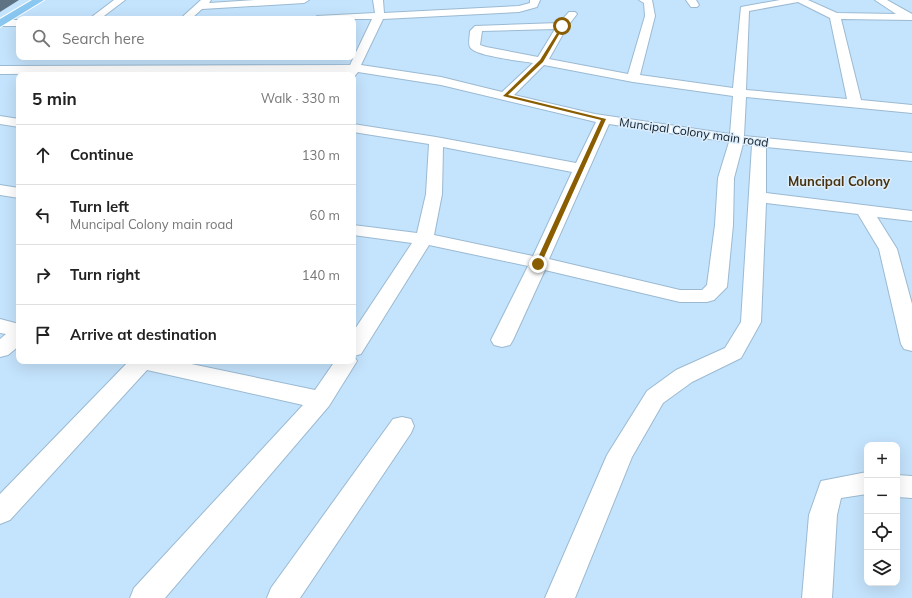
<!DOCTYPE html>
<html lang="en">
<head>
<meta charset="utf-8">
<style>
  body { margin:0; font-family:Mulish,sans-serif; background:#f2f2f2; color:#222 }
  .controls { position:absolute; right:12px; bottom:12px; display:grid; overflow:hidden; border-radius:8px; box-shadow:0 4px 16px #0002 }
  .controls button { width:36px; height:36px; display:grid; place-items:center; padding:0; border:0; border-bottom:1px solid #e0e0e0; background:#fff; color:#222; font:20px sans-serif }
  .stop { position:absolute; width:12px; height:12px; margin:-9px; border:3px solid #8a5e00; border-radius:50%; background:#fff }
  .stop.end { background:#8a5e00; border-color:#fff; box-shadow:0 1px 4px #0008 }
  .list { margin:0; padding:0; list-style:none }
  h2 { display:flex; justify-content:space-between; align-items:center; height:52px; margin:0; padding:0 16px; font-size:17px }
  h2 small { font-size:13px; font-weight:400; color:#767676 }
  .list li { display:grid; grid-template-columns:26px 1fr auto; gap:12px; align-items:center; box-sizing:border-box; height:60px; padding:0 16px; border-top:1px solid #e0e0e0 }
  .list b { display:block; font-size:15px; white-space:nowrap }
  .list p { margin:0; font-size:13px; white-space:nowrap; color:#767676 }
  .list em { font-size:13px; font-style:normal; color:#767676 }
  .icon { flex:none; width:22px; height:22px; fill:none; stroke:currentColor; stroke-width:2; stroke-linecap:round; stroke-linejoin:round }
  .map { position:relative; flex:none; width:912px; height:598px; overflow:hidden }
  .search { position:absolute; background:#fff; box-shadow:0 4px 16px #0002; left:16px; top:16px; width:340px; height:44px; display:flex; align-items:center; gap:10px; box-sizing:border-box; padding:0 14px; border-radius:8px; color:#767676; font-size:15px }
  .panel { position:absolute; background:#fff; box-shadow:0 4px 16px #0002; left:16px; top:72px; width:340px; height:292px; border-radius:8px }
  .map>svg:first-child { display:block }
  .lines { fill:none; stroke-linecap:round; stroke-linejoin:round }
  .street-casing { stroke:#9bbad2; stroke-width:2 }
  .primary-casing { stroke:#fff; stroke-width:2 }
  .street { fill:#fff; fill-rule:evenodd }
  .primary { fill:#8ac8f1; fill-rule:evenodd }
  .shaded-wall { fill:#5e7383 }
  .route { fill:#8a5e00 }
  .labels { text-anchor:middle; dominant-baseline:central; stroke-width:3; stroke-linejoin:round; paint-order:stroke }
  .far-street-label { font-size:12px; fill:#111d25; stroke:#dceefd }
  .far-neighbourhood-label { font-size:13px; font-weight:bold; fill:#49330e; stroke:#dceefd }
</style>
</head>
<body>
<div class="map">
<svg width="912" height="598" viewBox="0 0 912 598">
  <rect width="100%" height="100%" fill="#c4e3fc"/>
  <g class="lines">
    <g class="street-casing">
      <path id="street" d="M 114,0 L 125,0 L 100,19 L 89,19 Z
        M 201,0 L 211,0 L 209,3 L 255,0 L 309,0 L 304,3 L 202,9 L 191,19 L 180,19 Z
        M 373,0 L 383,0 L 384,13 L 519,6 L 530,3 L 530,0 L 540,0 L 537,7 L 519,12 L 383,19 L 361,65 L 441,77 L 502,92 L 533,63 C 522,61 474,56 470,47 C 468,43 470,35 470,31 L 475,26 L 559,23 L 569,12 L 575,12 L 577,14 L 567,27 L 549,59 L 628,74 L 645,16 L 644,3 L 639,0 L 652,0 L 655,16 L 640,75 L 733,88 L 741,7 L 780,0 L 808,0 L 837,13 L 896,14 L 875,0 L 887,0 L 912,14 L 912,20 L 841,19 L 861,100 L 912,105 L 912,113 L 746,97 L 744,136 L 912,153 L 912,161 L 766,147 L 766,193 L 912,211 L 912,221 L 877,217 L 897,249 L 912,304 L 912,351 L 904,349 L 901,344 L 879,249 L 858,214 L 766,203 L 761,322 L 741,358 L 692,382 L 663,403 L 632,457 L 575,598 L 545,598 L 607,455 L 647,391 L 676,370 L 725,348 L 741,322 L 752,145 L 743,144 L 734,178 L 733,225 L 727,287 L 714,300 L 707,302 L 680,302 L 545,270 L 513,340 L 510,345 L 502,347 L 494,345 L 491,340 L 528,266 L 429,245 L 361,354 L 354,356 L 357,361 L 329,406 L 165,598 L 130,598 L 134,588 L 303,405 L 147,370 L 10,520 L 0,524 L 0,494 L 129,361 L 177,361 L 315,390 L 335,361 L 353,361 L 353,332 L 412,243 L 353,235 L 353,225 L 417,233 L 426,194 L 429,144 L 353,132 L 353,124 L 436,137 L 576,163 L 596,122 L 441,85 L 358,72 L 353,78 L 353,75 L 345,75 L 347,72 L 0,74 L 0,66 L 350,65 L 372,19 L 312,19 L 317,16 L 375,13 ZM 798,2 L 830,18 L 847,99 L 746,90 L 749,11 ZM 555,29 L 538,57 L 486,47 L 480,45 L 482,31 ZM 544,65 L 633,82 L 733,96 L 730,134 L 595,114 L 514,95 ZM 609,124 L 729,142 L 718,178 L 715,225 L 707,285 L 702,290 L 680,290 L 549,259 ZM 443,147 L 572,172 L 533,256 L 434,235 L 442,194 Z
        M 686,0 L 696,0 L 699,5 L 697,7 L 691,7 Z
        M 0,20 L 19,20 L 19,26 L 0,26 Z
        M 0,116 L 19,119 L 19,127 L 0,124 Z
        M 0,185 L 19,188 L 19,198 L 0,195 Z
        M 0,319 L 19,324 L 19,346 L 8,355 L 0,357 L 0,339 L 6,334 L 0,333 Z
        M 402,417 L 411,419 L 414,426 L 411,433 L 300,598 L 267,598 L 271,588 L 393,419 Z
        M 867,472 L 867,494 L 841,498 L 837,515 L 832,598 L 802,598 L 809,515 L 821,481 Z
        M 897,475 L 912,476 L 912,498 L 897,497 Z"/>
    </g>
    <g class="primary-casing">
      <path id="primary" d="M 32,0 L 44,0 L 0,27 L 0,19 Z"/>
    </g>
    <use href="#street" class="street"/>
    <use href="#primary" class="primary"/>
  </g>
  <path class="shaded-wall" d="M 0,0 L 19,0 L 0,12 Z"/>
  <path class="route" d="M 562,25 L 564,26 L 543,62 L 508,95 L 606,119 L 541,264 L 538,266 L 535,264 L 601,120 L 503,96 L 540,60 Z"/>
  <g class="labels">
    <g class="far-street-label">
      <text transform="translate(694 132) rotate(8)">Muncipal Colony main road</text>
    </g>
    <g class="far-neighbourhood-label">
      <text x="839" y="181">Muncipal Colony</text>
    </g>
  </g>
</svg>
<div class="controls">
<button>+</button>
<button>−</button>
<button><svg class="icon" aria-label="locate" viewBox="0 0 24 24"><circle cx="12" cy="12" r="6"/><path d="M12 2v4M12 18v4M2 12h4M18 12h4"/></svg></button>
<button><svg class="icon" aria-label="layers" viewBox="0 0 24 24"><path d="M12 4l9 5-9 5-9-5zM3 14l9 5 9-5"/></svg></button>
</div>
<div class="stop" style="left:562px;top:26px"></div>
<div class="stop end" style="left:538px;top:264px"></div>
<div class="search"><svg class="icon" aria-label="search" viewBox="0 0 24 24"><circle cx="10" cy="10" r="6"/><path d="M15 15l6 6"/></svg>Search here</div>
<section class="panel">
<h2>5 min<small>Walk · 330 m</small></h2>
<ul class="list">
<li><svg class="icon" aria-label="ahead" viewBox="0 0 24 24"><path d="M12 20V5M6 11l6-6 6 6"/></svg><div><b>Continue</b></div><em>130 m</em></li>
<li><svg class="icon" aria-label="left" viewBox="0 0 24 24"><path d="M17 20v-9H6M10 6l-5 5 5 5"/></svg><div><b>Turn left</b><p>Muncipal Colony main road</p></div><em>60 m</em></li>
<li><svg class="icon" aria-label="right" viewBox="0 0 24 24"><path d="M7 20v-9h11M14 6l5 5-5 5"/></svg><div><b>Turn right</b></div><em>140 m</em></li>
<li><svg class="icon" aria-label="arrive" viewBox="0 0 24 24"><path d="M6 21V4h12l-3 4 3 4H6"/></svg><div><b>Arrive at destination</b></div></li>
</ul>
</section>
</div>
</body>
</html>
